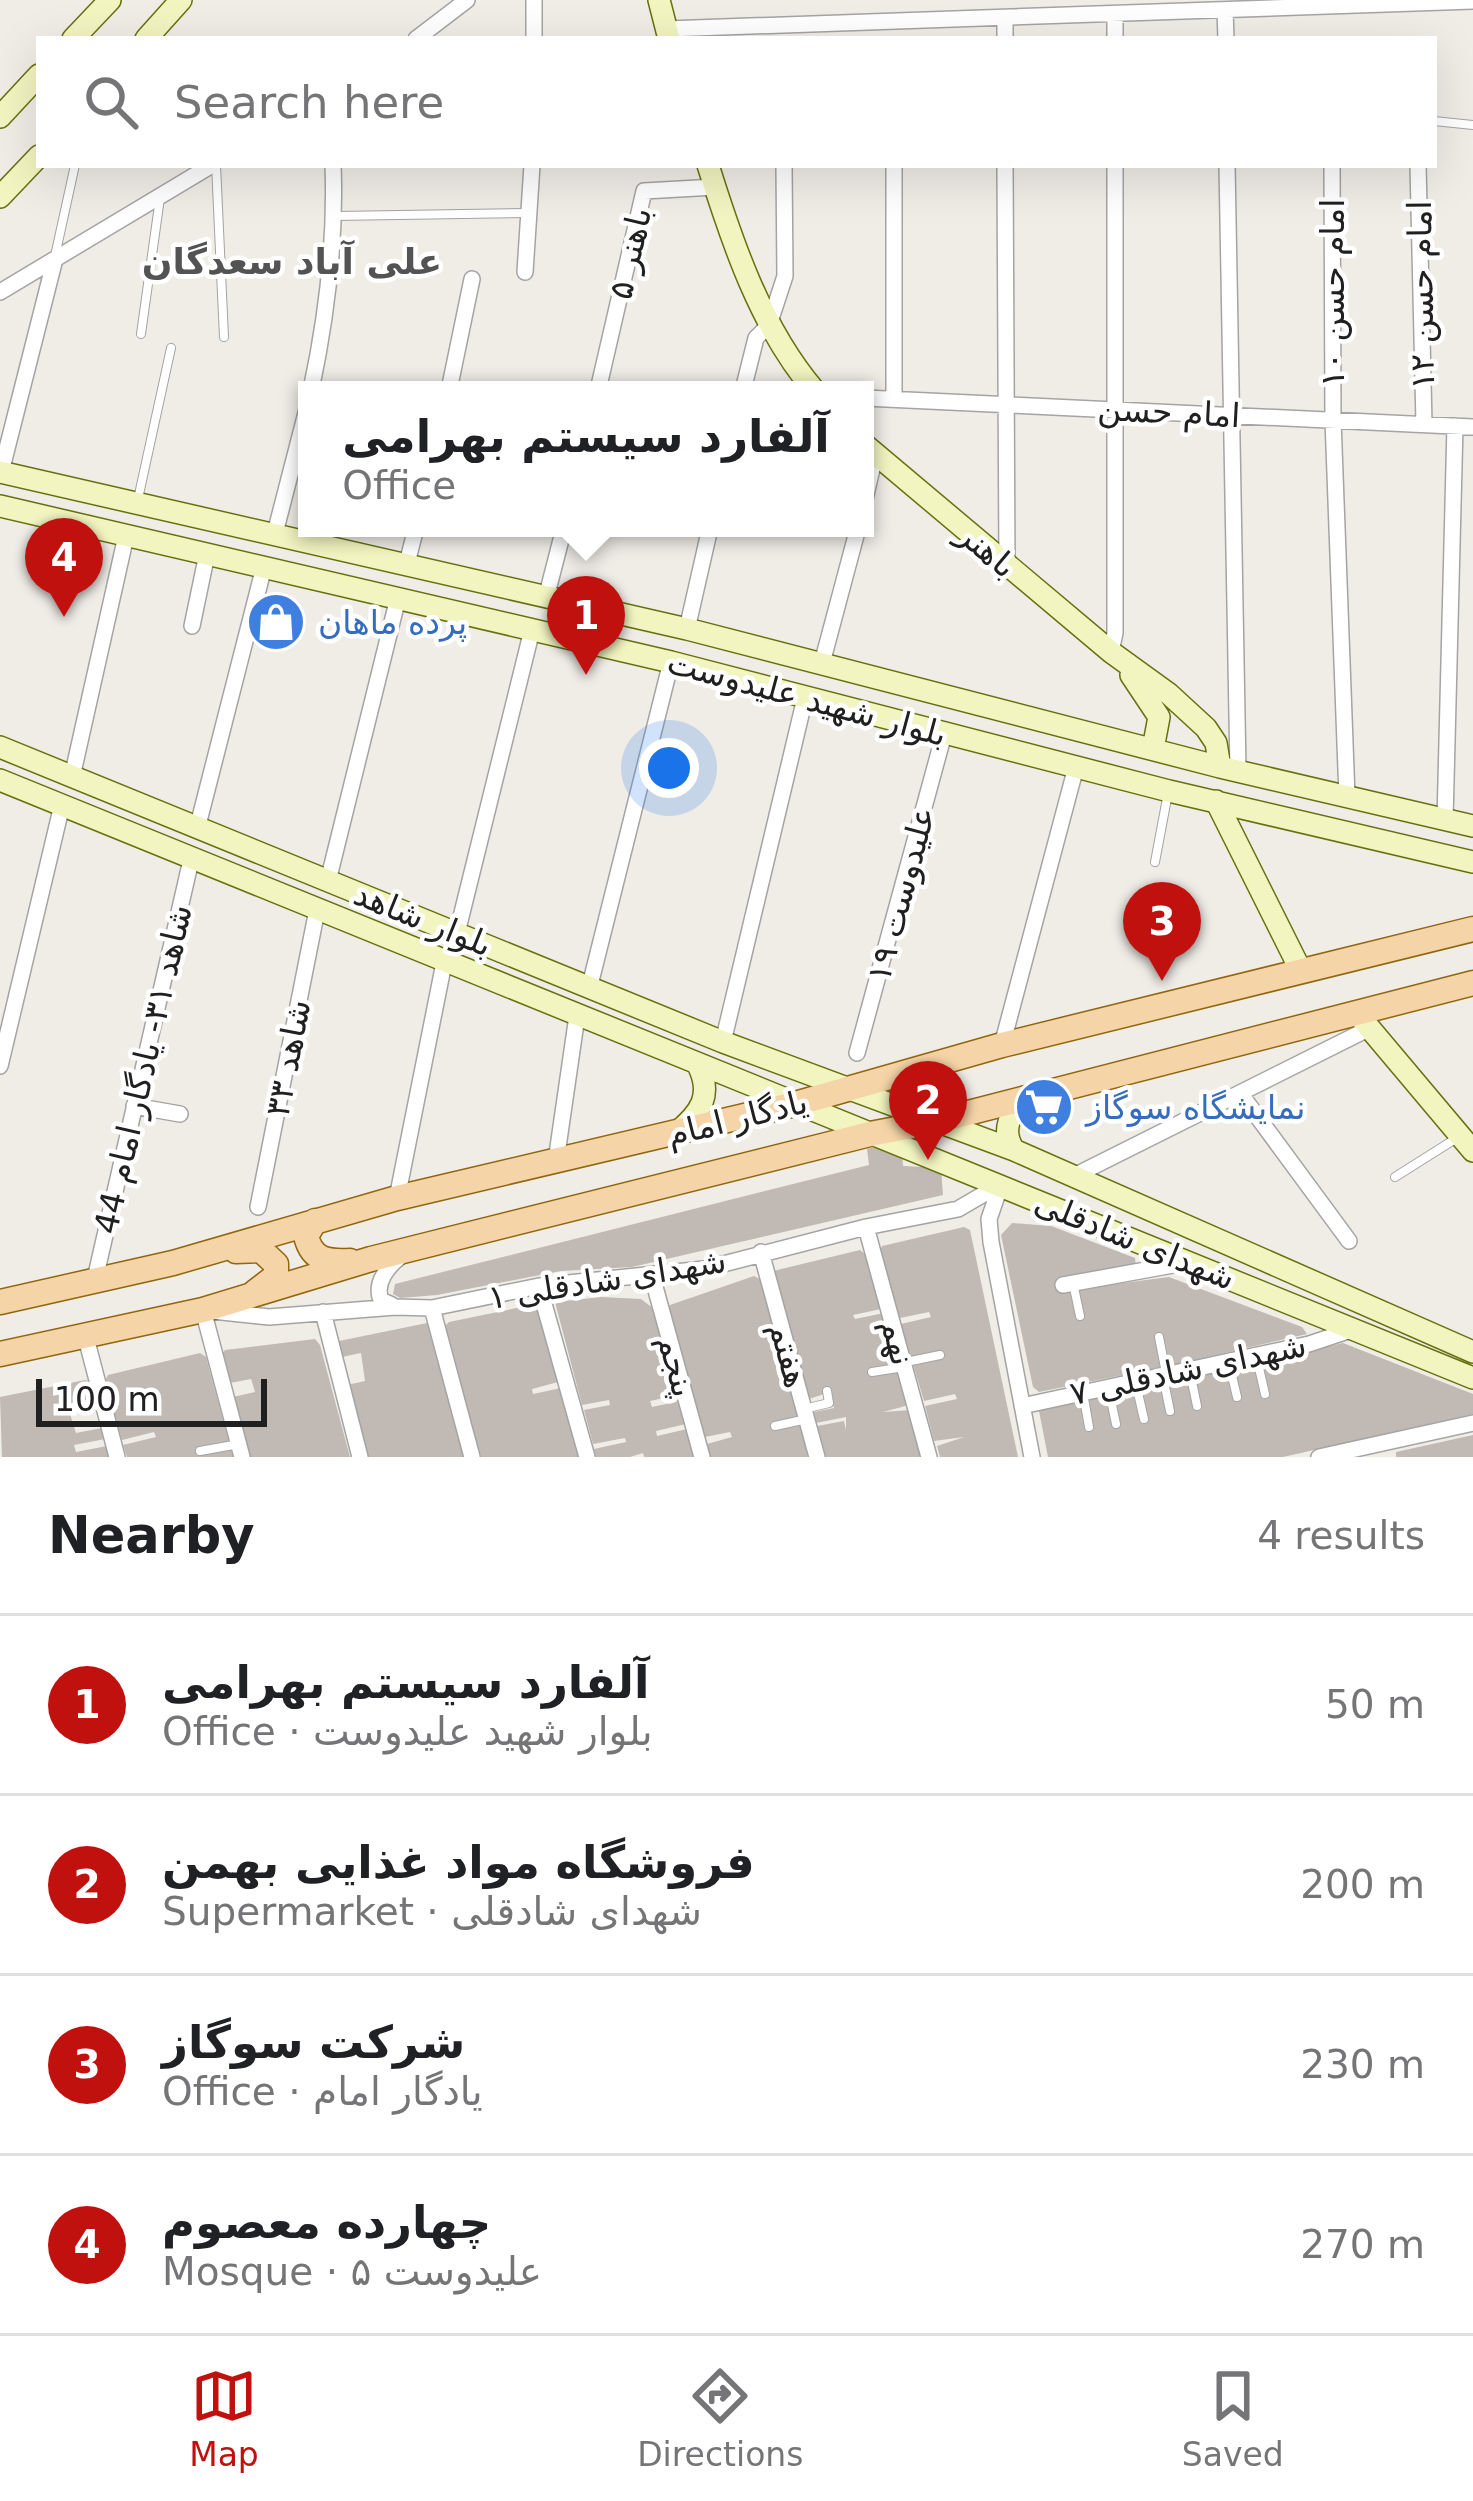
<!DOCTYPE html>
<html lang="en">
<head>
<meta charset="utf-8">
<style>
  body { margin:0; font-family:"DejaVu Sans",Vazirmatn,sans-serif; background:#f2f2f2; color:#202124 }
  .scale { position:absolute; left:36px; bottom:30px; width:231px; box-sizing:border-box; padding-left:12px; border:6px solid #202020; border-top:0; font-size:33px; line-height:42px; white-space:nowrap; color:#202020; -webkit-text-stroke:9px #fff; paint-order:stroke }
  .you { position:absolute; left:669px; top:768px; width:42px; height:42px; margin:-30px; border:9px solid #fff; border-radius:50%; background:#1a73e8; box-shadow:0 0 0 18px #1a73e833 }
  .badge { display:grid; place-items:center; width:78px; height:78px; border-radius:50%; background:#c1110f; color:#fff; font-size:39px; font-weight:700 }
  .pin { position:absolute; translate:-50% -99px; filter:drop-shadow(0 3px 6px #0008) }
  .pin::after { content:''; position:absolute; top:63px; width:42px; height:36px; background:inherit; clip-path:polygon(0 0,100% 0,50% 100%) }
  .popup { position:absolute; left:298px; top:381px; width:576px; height:156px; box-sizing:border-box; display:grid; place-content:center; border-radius:0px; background:#fff; filter:drop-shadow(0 3px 9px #0005); font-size:39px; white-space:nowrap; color:#757577 }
  .popup b { font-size:45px; color:#202124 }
  .popup::after { content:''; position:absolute; left:50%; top:100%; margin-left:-24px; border:24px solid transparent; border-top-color:#fff }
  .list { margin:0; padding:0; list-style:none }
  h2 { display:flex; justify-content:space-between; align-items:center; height:156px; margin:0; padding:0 48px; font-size:51px }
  h2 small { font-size:39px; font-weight:400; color:#757577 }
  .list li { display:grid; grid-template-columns:78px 1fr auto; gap:36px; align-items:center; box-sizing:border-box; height:180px; padding:0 48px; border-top:3px solid #e0e0e0 }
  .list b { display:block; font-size:45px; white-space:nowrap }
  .list p { margin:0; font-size:39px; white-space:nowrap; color:#757577 }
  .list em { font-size:39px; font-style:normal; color:#757577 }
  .icon { flex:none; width:66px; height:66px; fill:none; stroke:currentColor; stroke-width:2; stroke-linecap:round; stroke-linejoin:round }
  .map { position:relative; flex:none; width:1473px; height:1457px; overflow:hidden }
  .search { position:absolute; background:#fff; box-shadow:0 12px 48px #0002; left:36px; right:36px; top:36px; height:132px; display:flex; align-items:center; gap:30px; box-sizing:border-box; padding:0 42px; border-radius:0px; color:#757577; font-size:45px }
  .sheet { height:876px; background:#fff }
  nav { display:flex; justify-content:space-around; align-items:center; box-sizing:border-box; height:168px; border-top:3px solid #e0e0e0; background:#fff; font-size:33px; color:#757577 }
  nav a { display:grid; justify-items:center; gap:6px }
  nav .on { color:#c1110f }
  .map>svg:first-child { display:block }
  .building { fill:#c0b9b4 }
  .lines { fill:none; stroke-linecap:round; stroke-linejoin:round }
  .lane-casing { stroke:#a4a4a4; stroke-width:10 }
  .street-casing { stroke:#a4a4a4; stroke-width:18 }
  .secondary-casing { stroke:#65710e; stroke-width:24 }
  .primary-casing { stroke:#91660c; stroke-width:27 }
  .lane { stroke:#fff; stroke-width:8 }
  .street { stroke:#fff; stroke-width:15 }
  .secondary { stroke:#f2f5c0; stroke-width:21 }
  .primary { stroke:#f5d4a7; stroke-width:24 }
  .labels { text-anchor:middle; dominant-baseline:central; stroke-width:9; stroke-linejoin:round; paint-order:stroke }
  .street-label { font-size:33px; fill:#202020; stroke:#fff }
  .shop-label { font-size:33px; fill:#366cbe; stroke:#fff; text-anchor:start }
  .neighbourhood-label { font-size:36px; font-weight:bold; fill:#535353; stroke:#fff }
</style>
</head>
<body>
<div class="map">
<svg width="1473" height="1457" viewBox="0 0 1473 1457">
  <rect width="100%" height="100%" fill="#f0ede7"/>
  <path class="building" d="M 266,597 L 296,604 L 287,646 L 257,639 Z
    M 880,1146 L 902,1151 L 903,1166 L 941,1168 L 943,1195 L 632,1267 L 561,1271 L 437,1295 L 400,1298 L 393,1294 L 395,1284 L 869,1165 L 867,1149 Z
    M 1012,1223 L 1051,1226 L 1135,1258 L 1136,1268 L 1057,1278 L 1061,1292 L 1070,1291 L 1076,1318 L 1083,1316 L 1077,1289 L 1169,1277 L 1302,1327 L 1307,1334 L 1169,1366 L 1161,1334 L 1155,1336 L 1162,1367 L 1039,1392 L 1033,1387 L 1001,1235 Z
    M 964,1227 L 970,1230 L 1018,1457 L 940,1457 L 937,1446 L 964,1437 L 934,1441 L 925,1406 L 957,1399 L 955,1394 L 924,1401 L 901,1324 L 931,1317 L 929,1312 L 900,1318 L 880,1251 L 882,1246 Z
    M 860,1250 L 866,1255 L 881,1309 L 853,1315 L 855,1319 L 884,1313 L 909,1405 L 883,1412 L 910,1410 L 922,1457 L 825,1457 L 817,1426 L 844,1421 L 846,1430 L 846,1417 L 816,1423 L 814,1412 L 834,1408 L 830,1392 L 809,1399 L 773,1271 Z
    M 754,1276 L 760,1279 L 798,1417 L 773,1423 L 774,1429 L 800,1423 L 808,1457 L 710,1457 L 707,1444 L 732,1437 L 730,1432 L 705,1437 L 667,1310 L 670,1305 Z
    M 601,1297 L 641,1299 L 654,1309 L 678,1395 L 650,1401 L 652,1407 L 680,1401 L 686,1424 L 656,1431 L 657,1436 L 687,1429 L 695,1457 L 644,1457 L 643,1453 L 630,1457 L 596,1457 L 594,1449 L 626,1442 L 625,1438 L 593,1444 L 584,1410 L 610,1405 L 609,1400 L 582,1405 L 555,1302 Z
    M 536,1304 L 558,1382 L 532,1389 L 533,1394 L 561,1388 L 579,1457 L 481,1457 L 444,1327 L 449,1322 Z
    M 427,1323 L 464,1457 L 367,1457 L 347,1385 L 365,1381 L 361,1353 L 342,1357 L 339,1341 Z
    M 315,1339 L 320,1345 L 350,1457 L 250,1457 L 233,1397 L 255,1392 L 251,1379 L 230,1383 L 222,1354 L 225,1350 Z
    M 1343,1343 L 1473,1394 L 1473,1414 L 1283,1457 L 1048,1457 L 1039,1411 L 1042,1407 L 1081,1400 L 1088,1430 L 1092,1430 L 1086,1400 L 1162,1384 L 1170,1414 L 1167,1383 Z
    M 200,1353 L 206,1357 L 233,1457 L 127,1457 L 123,1445 L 156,1437 L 154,1432 L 122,1440 L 105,1381 L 108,1375 Z
    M 85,1380 L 89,1381 L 94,1398 L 67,1404 L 76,1433 L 102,1428 L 105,1439 L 74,1445 L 76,1452 L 107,1446 L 110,1457 L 2,1457 L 0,1397 Z
    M 1473,1435 L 1473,1457 L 1396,1457 L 1396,1452 Z"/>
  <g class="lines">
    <g class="lane-casing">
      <path id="lane" d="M 1434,121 L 1473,125
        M 216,165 L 224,337
        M 335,216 L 529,213
        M 55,256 L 75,165
        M 141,334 L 160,198
        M 138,499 L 171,348
        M 1155,862 L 1168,793
        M 1395,1177 L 1460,1136
        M 1073,1283 L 1080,1316
        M 1159,1337 L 1166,1373
        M 1256,1355 L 1265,1394
        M 906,1362 L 940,1355
        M 1229,1363 L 1237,1397
        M 872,1372 L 904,1367
        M 1190,1372 L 1197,1406
        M 1163,1377 L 1170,1411
        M 1135,1380 L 1144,1419
        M 1108,1386 L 1116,1424
        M 1083,1393 L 1089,1427
        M 804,1409 L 829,1403 L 827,1391
        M 775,1426 L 807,1419
        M 200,1451 L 239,1444"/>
    </g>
    <g class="street-casing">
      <path id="street" d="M 1225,10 L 1226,39
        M 1005,18 L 1005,39
        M 666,29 L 1473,1
        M 416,39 L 467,0
        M 534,39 L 534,0
        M 1115,39 L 1115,14
        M 1005,165 L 1007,567
        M 1227,165 L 1238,771
        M 1332,165 L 1333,420 L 1347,797
        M 1418,165 L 1424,424
        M 525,272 L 532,165
        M 0,292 L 212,165
        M 311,390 C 327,315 336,242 333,165
        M 449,390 L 472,279
        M 598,390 L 644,191 L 715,187
        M 743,390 L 756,338 L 769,325 L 785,276 L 784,165
        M 865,398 L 1473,427
        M 894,399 L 894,165
        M 1,472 L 54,263
        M 865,499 L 875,456
        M 274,537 L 307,409
        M 406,567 L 416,528
        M 546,598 L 564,528
        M 192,626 L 207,554
        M 687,629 L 710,528
        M 1111,652 L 1115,633 L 1115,165
        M 822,663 L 858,528
        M 72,777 L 126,536
        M 1445,820 L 1455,426
        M 197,829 L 264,567
        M 328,881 L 398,598
        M 457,933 L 532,630
        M 590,985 L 671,662
        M 723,1042 L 805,698
        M 1002,1045 L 1076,767
        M 857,1053 L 944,734
        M 0,1066 L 62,805
        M 1240,1093 L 1349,1241
        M 134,1106 L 180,1114
        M 556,1161 L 577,1016
        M 1076,1175 L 1370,1028
        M 1001,1184 L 989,1219 L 991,1242 L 1032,1457
        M 397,1198 L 444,963
        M 258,1207 L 317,910
        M 866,1227 L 929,1457
        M 761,1252 L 817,1457
        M 652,1276 L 702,1457
        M 95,1279 L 191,860
        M 1063,1285 L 1184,1263
        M 539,1286 L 587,1457
        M 392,1305 L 381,1300 C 374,1283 388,1266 401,1256
        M 432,1308 L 472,1457
        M 323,1312 L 360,1457
        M 85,1334 L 117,1457
        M 1022,1406 L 1309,1344 L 1354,1329
        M 242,1457 L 203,1310 L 269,1317 L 395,1307 L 432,1308 L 539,1286 L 704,1269 L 866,1227 L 958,1209 L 1001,1184
        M 1319,1457 L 1473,1423"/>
    </g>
    <g class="secondary-casing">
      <path id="secondary" d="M 659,0 L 669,39
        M 73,39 L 110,0
        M 146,39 L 181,0
        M 0,117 L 39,75
        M 708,165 C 732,242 761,328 814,390
        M 0,197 L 39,156
        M 865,445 L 1111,652 L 1169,694 L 1206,728 L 1216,743 L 1220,767
        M 0,472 L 687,629 L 1220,767 L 1473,826
        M 0,506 L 671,662 L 1169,791 L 1473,862
        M 1131,675 L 1159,717 L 1153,749
        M 0,747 L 723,1042 L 1014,1150 L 1473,1352
        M 0,780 L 1473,1378
        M 1216,801 L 1301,971
        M 1356,1012 L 1473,1151
        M 676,1133 C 701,1113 713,1095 698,1065
        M 1014,1150 C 1000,1130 1011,1113 1025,1097"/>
    </g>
    <g class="primary-casing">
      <path id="primary" d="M 933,1065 L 916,1084 C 912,1108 931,1111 951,1116
        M 315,1221 L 306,1236 C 312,1261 328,1262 350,1261
        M 236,1251 L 261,1250 L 276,1264 L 276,1276 L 255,1292
        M 0,1302 L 173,1263 L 397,1198 L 795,1104 L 1002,1045 L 1473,929
        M 0,1354 L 203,1310 L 371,1259 L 870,1134 L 933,1122 L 1473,983"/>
    </g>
    <use href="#lane" class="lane"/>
    <use href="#street" class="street"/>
    <use href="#secondary" class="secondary"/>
    <use href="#primary" class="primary"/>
  </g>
  <defs>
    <g id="shop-disc" transform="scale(3)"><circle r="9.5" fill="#3f7fe0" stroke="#fff"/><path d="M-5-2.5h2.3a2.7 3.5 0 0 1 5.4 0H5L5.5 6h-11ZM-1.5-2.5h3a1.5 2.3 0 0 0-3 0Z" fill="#fff"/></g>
    <g id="supermarket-disc" transform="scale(3)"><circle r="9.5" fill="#3f7fe0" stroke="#fff"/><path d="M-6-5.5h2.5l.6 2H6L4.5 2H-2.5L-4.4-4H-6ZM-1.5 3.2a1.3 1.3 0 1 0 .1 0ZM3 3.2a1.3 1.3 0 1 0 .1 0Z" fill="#fff"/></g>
  </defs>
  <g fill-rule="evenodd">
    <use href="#shop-disc" x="276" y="622"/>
    <use href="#supermarket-disc" x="1044" y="1107"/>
  </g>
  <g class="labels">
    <g class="street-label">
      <text transform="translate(630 253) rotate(-77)">باهنر ۵</text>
      <text transform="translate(1332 293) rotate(-90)">امام حسن ۱۰</text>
      <text transform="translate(1421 295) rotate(-91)">امام حسن ۱۲</text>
      <text transform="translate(1169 412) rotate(3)">امام حسن</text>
      <text transform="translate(987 550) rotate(40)">باهنر</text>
      <text transform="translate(807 698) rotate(15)">بلوار شهید علیدوست</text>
      <text transform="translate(901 894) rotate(-75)">علیدوست ۱۹</text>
      <text transform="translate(423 919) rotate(22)">بلوار شاهد</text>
      <text transform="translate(288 1058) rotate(-79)">شاهد ۳۳</text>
      <text transform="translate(143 1069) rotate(-77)">شاهد ۳۱- یادگار امام 44</text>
      <text transform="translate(737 1118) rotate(-14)">یادگار امام</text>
      <text transform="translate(1135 1240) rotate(22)">شهدای شادقلی</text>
      <text transform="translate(607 1279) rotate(-9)">شهدای شادقلی ۱</text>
      <text transform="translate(898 1342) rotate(75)">نهم</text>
      <text transform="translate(789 1355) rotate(75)">هفتم</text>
      <text transform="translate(677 1366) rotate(75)">پنجم</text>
      <text transform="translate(1188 1369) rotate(-12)">شهدای شادقلی ۷</text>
    </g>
    <g class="shop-label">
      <text x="318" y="622">پرده ماهان</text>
      <text x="1086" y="1107">نمایشگاه سوگاز</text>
    </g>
    <g class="neighbourhood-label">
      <text x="292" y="261">علی آباد سعدگان</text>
    </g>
  </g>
</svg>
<div class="scale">100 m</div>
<div class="you"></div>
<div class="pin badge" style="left:586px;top:675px">1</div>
<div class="popup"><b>آلفارد سیستم بهرامی</b>Office</div>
<div class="pin badge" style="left:928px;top:1160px">2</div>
<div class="pin badge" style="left:1162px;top:981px">3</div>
<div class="pin badge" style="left:64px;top:617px">4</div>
<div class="search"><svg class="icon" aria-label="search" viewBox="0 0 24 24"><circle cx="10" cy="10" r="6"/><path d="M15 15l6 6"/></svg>Search here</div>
</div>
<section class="sheet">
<h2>Nearby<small>4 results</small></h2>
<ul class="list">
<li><span class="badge">1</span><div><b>آلفارد سیستم بهرامی</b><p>Office · بلوار شهید علیدوست</p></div><em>50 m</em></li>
<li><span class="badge">2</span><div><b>فروشگاه مواد غذایی بهمن</b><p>Supermarket · شهدای شادقلی</p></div><em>200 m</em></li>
<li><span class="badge">3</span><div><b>شرکت سوگاز</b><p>Office · یادگار امام</p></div><em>230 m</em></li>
<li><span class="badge">4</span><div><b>چهارده معصوم</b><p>Mosque · علیدوست ۵</p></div><em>270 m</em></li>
</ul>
</section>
<nav>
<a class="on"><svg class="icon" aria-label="map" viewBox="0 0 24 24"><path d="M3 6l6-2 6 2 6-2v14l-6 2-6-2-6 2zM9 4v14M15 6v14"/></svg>Map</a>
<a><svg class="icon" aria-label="directions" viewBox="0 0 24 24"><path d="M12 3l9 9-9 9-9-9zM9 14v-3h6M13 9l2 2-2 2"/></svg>Directions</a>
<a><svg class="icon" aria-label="saved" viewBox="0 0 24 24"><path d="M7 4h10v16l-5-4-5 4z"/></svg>Saved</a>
</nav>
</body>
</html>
